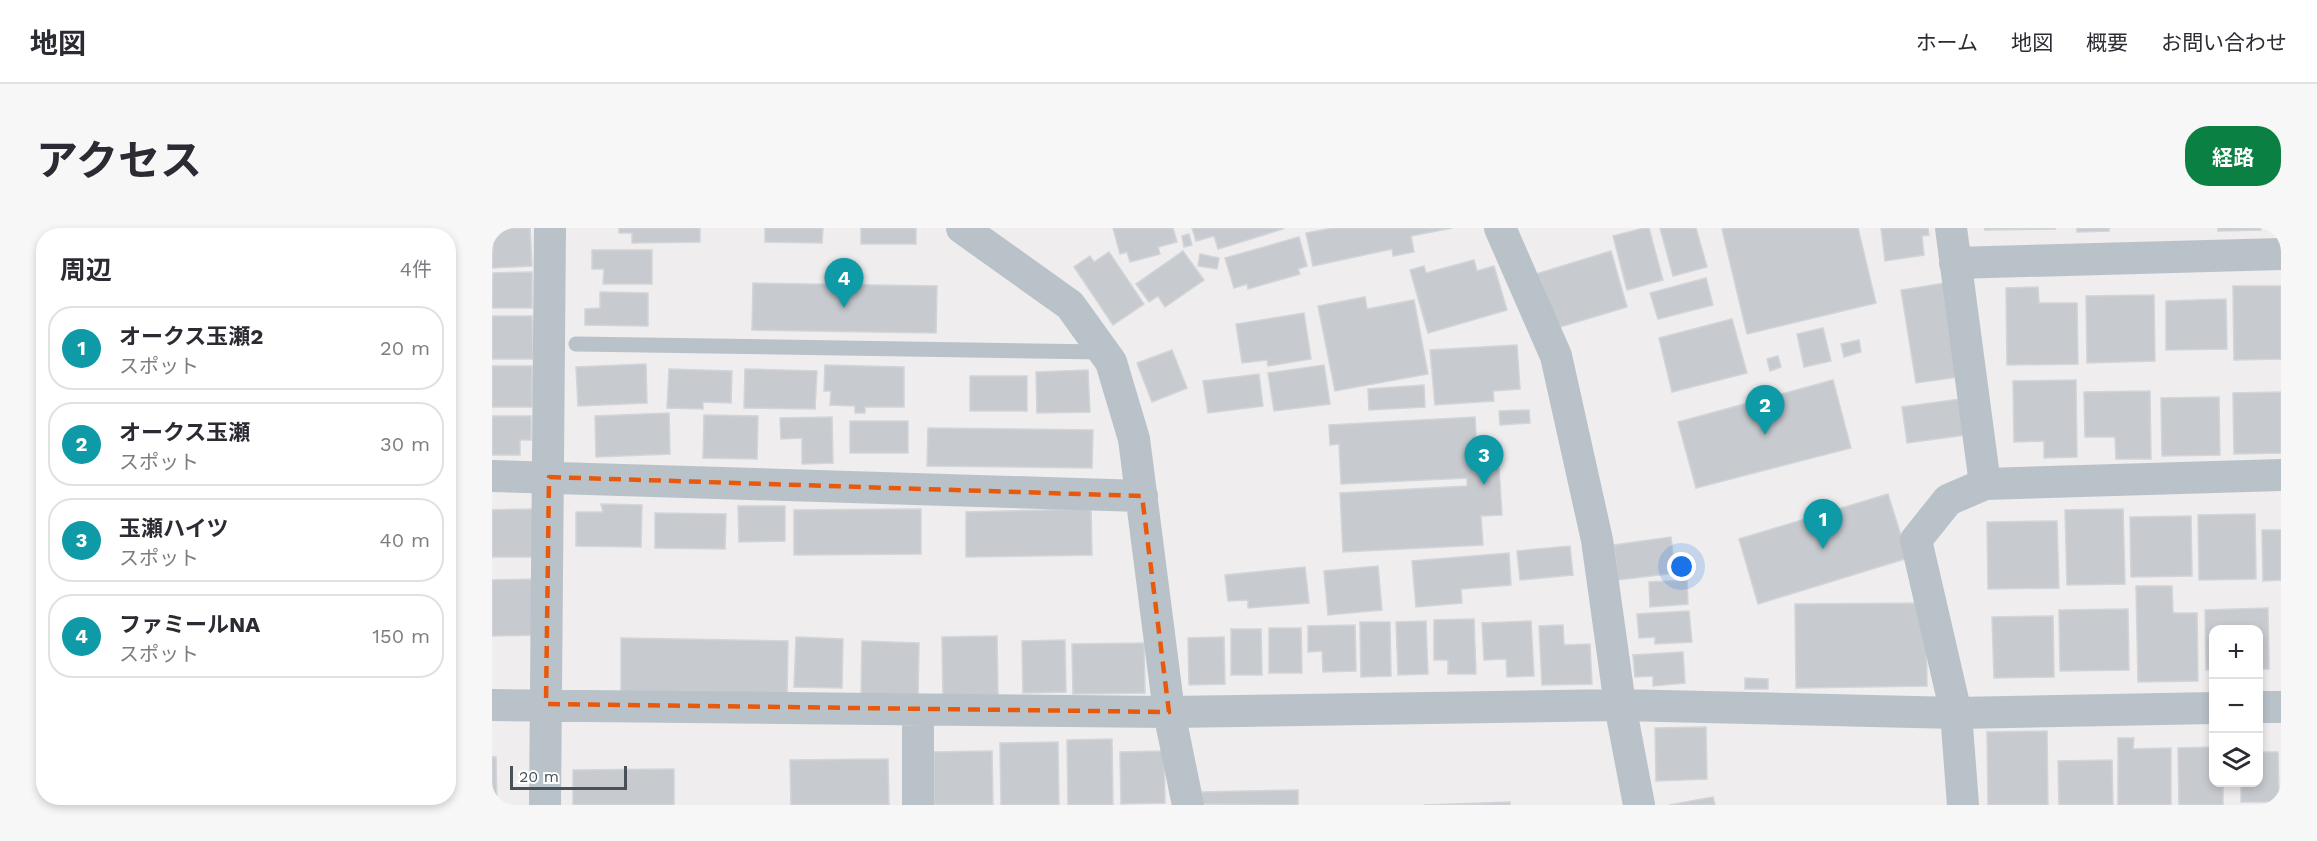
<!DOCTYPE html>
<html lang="ja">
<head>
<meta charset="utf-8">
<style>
  body { margin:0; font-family:"Work Sans","Noto Sans JP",sans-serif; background:#f7f7f7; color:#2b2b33 }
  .controls { position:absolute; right:18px; bottom:18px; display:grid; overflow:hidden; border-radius:12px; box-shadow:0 3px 9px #0003 }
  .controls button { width:54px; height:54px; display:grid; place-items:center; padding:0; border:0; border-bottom:2px solid #e1e1e2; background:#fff; color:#2b2b33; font:30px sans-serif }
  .scale { position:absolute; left:18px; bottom:15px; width:117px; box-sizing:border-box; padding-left:6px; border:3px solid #475159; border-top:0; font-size:16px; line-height:21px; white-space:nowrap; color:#475159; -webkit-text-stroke:4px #fff; paint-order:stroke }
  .you { position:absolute; left:1190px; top:339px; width:21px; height:21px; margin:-15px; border:4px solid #fff; border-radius:50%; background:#1a73e8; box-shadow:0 0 0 9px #1a73e833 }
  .badge { display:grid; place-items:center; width:39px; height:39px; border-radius:50%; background:#0b8043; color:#fff; font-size:20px; font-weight:700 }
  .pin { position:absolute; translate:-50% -50px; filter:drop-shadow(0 2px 3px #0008) }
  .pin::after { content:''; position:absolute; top:32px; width:21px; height:18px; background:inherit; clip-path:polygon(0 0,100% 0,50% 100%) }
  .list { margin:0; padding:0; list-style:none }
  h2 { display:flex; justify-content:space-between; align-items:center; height:78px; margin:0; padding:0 24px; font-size:26px }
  h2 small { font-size:20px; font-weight:400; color:#7c7c81 }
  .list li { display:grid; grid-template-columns:39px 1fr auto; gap:18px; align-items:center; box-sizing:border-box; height:84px; margin:0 12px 12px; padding:0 12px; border:2px solid #e1e1e2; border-radius:24px }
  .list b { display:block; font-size:22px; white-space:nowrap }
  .list p { margin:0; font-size:20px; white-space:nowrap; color:#7c7c81 }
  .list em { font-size:20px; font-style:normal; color:#7c7c81 }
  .icon { flex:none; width:33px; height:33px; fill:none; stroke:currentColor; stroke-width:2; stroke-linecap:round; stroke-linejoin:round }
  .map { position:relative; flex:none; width:1789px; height:577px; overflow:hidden; border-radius:24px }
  header { display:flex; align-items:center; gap:36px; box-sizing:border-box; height:84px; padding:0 30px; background:#fff; border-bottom:2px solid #e1e1e2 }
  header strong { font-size:28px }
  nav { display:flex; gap:33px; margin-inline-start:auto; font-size:21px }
  .intro { display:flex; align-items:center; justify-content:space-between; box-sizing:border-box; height:144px; padding:0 36px }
  h1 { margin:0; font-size:42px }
  .button { padding:15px 27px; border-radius:24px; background:#0b8043; color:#fff; font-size:21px; font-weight:700 }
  main { display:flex; gap:36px; padding:0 36px }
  aside { flex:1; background:#fff; border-radius:24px; box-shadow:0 3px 9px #0003 }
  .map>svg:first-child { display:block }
  .building { fill:#c7cacf; stroke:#d1d4d8; stroke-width:1.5 }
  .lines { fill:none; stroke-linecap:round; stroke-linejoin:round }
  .lane { stroke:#b9c2c9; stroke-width:15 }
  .street { stroke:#b9c2c9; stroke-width:32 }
  .marked { fill:none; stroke:#e8590c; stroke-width:4.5; stroke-dasharray:12 8; stroke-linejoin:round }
</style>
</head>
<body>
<header>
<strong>地図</strong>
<nav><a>ホーム</a><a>地図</a><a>概要</a><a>お問い合わせ</a></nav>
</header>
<div class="intro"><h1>アクセス</h1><a class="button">経路</a></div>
<main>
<aside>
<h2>周辺<small>4件</small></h2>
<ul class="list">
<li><span class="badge" style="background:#0f9aa8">1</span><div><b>オークス玉瀬2</b><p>スポット</p></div><em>20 m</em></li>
<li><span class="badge" style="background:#0f9aa8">2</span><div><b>オークス玉瀬</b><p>スポット</p></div><em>30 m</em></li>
<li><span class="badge" style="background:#0f9aa8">3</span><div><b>玉瀬ハイツ</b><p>スポット</p></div><em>40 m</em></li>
<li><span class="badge" style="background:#0f9aa8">4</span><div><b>ファミールNA</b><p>スポット</p></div><em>150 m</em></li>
</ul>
</aside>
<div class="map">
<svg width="1789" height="577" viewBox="0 0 1789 577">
  <rect width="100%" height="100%" fill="#efeded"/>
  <path class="building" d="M 2,0 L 38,0 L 40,38 L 0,40 Z
    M 127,0 L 208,0 L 208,14 L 140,15 L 140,5 L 127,5 Z
    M 273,0 L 331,0 L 330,15 L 273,14 Z
    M 369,0 L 424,0 L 424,16 L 369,16 Z
    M 621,0 L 681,0 L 685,14 L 666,19 L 668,26 L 638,34 L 635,24 L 628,26 Z
    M 700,0 L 790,0 L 791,1 L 726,21 L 722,8 L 704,13 Z
    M 841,0 L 960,0 L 919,8 L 922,24 L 901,28 L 900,21 L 821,38 L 814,5 Z
    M 1152,0 L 1157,0 L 1171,52 L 1135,62 L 1121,8 Z
    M 1168,0 L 1204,0 L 1215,39 L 1181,48 Z
    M 1236,0 L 1366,0 L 1384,75 L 1255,106 L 1230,1 Z
    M 1389,0 L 1436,0 L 1437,7 L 1430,8 L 1432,27 L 1393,33 Z
    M 1493,0 L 1563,0 L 1563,1 L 1493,2 Z
    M 1585,0 L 1617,0 L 1617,3 L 1585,4 Z
    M 1726,0 L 1769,0 L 1769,2 L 1726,3 Z
    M 697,6 L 700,17 L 692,19 L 690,8 Z
    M 807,9 L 815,38 L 806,41 L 808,46 L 756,61 L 755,56 L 742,60 L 733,30 Z
    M 100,22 L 160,22 L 160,56 L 111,56 L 112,41 L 100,41 Z
    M 691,23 L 712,52 L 673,79 L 666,68 L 657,74 L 644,56 Z
    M 1119,23 L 1135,79 L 1061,101 L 1044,46 Z
    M 617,24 L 652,76 L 621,97 L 582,39 L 598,28 L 602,34 Z
    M 708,26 L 727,30 L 725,41 L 706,38 Z
    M 982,32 L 985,43 L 1002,38 L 1015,82 L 936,105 L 918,42 L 932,38 L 934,45 Z
    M 40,44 L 40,80 L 0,80 L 1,45 Z
    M 1214,50 L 1221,77 L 1166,91 L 1158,65 Z
    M 1459,54 L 1473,148 L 1424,155 L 1409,62 Z
    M 261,55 L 445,58 L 444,105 L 260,102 Z
    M 1741,58 L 1789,58 L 1789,131 L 1742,132 Z
    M 1546,59 L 1547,75 L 1585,75 L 1586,136 L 1515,137 L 1514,60 Z
    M 108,64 L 156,65 L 156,98 L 93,97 L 93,81 L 108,80 Z
    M 1662,67 L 1663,133 L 1595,135 L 1594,68 Z
    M 873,69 L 875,81 L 922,72 L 936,146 L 843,163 L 826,78 Z
    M 1734,71 L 1735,121 L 1674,122 L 1674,73 Z
    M 812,85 L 819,131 L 776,138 L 775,132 L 750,135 L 744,96 Z
    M 0,88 L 40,88 L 41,131 L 0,131 Z
    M 1240,91 L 1255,145 L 1180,164 L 1167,110 Z
    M 1331,100 L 1339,133 L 1312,139 L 1305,106 Z
    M 1367,112 L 1369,124 L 1352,129 L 1349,116 Z
    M 1025,117 L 1028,161 L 1001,163 L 1002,173 L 943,177 L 938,122 Z
    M 680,122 L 695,160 L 660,174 L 645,135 Z
    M 1286,128 L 1289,139 L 1278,143 L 1275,131 Z
    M 154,136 L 155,175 L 86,178 L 84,139 Z
    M 333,137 L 412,139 L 412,179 L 373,179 L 373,185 L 363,185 L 363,178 L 338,177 L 339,163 L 332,163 Z
    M 832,137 L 838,176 L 782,183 L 776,145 Z
    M 0,138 L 40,138 L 40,179 L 0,179 Z
    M 177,141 L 240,143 L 239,175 L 211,174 L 211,181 L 175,180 Z
    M 253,141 L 325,143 L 323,181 L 252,180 Z
    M 596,142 L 598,184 L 545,185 L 544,144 Z
    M 767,146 L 771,178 L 716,185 L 711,153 Z
    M 478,148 L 535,148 L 535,183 L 478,183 Z
    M 1341,152 L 1359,220 L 1204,260 L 1186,194 Z
    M 1584,152 L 1585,229 L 1552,230 L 1552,213 L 1522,214 L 1521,153 Z
    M 932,157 L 933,179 L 877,182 L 876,161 Z
    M 1658,163 L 1659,231 L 1624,231 L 1623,209 L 1593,209 L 1592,164 Z
    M 1789,164 L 1789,225 L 1742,226 L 1741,165 Z
    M 1727,169 L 1728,227 L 1670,228 L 1669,170 Z
    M 1468,171 L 1473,207 L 1415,215 L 1410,179 Z
    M 1037,182 L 1038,195 L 1008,197 L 1007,183 Z
    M 177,185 L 178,226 L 104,229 L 103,188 Z
    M 212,187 L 266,188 L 265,231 L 211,230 Z
    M 0,188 L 39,188 L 39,212 L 28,212 L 28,227 L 0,227 Z
    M 340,189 L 341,235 L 310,236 L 310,210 L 289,211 L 288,190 Z
    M 983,189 L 986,241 L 1007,240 L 1010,287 L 989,288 L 991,317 L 851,324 L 848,265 L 975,258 L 975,250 L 849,256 L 847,216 L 838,217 L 837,197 Z
    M 358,193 L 416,193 L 416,225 L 358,225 Z
    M 436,200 L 601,202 L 600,240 L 435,238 Z
    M 1396,266 L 1416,330 L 1266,376 L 1247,311 Z
    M 109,276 L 150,277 L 149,319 L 84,318 L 84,284 L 111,284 Z
    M 246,278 L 293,278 L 293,313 L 247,314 Z
    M 41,281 L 41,329 L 0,329 L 0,282 Z
    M 429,281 L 429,326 L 302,327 L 302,282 Z
    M 599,281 L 600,327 L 474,329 L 474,284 Z
    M 1631,281 L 1633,356 L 1575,357 L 1573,282 Z
    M 163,285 L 234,286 L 233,321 L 163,320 Z
    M 1763,286 L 1764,351 L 1707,352 L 1706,287 Z
    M 1699,288 L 1700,348 L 1639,349 L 1638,289 Z
    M 1565,293 L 1567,360 L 1496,361 L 1495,294 Z
    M 1770,302 L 1789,302 L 1789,352 L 1771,353 Z
    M 1179,309 L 1183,345 L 1126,352 L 1122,317 Z
    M 1078,318 L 1081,347 L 1028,352 L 1025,323 Z
    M 1017,325 L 1019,357 L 969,361 L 970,375 L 924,379 L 920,333 Z
    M 886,338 L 890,382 L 836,387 L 832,343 Z
    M 813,339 L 817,375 L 756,380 L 756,372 L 736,373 L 733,347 Z
    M 44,351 L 45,407 L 0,408 L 0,352 Z
    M 1195,352 L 1196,376 L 1158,379 L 1157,354 Z
    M 1644,358 L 1680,358 L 1681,385 L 1705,385 L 1706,453 L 1646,454 Z
    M 1434,375 L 1435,458 L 1304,460 L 1303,376 Z
    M 1776,380 L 1777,441 L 1766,441 L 1766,401 L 1722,401 L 1722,442 L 1714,442 L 1713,382 Z
    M 1636,381 L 1637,442 L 1568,443 L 1567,382 Z
    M 1197,383 L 1200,414 L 1163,416 L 1163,409 L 1147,410 L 1145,386 Z
    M 1561,388 L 1562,449 L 1502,450 L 1500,389 Z
    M 982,391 L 984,446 L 956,446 L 956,432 L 942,432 L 942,392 Z
    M 934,393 L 936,446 L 906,447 L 904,394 Z
    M 1039,393 L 1042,448 L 1015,449 L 1014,431 L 992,432 L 990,395 Z
    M 868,394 L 898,394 L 899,448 L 869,449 Z
    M 863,397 L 864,443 L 831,444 L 830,423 L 816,424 L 816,398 Z
    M 1071,397 L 1072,417 L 1098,416 L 1100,456 L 1050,457 L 1047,398 Z
    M 777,400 L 809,400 L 810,445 L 777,445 Z
    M 739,401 L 769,401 L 770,447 L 739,447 Z
    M 505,408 L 506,467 L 451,468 L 450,409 Z
    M 304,409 L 351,411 L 350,460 L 302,459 Z
    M 732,409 L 733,456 L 697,457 L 696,410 Z
    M 129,410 L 296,413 L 295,466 L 129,464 Z
    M 573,412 L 574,464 L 531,465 L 530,413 Z
    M 370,413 L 427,415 L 426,470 L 369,468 Z
    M 652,415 L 653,465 L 581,466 L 580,416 Z
    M 1191,424 L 1193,455 L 1161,458 L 1161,448 L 1143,449 L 1141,427 Z
    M 1253,450 L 1276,451 L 1276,461 L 1253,461 Z
    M 1214,499 L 1215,551 L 1164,553 L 1163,500 Z
    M 1555,503 L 1556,577 L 1496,577 L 1495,504 Z
    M 1626,510 L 1642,510 L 1641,521 L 1679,520 L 1679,577 L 1626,577 Z
    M 620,511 L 621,577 L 576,577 L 575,512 Z
    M 566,514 L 567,577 L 509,577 L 508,515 Z
    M 1722,519 L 1722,554 L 1731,554 L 1731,577 L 1687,577 L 1686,520 Z
    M 500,523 L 501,577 L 442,577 L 442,524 Z
    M 672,523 L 673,575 L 629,576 L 628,524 Z
    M 1766,524 L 1786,524 L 1787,574 L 1749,574 L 1749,554 L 1766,554 Z
    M 0,529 L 4,529 L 5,577 L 0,577 Z
    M 396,531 L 397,577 L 299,577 L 298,532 Z
    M 1620,532 L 1621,577 L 1567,577 L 1566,533 Z
    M 182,541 L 182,577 L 81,577 L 81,542 Z
    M 806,562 L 806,577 L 711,576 L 710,564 Z
    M 1221,569 L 1223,577 L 1177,577 Z
    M 1018,574 L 1018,577 L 932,577 Z"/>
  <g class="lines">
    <path class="lane" d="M 84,116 L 612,124"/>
    <path class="street" d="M 470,0 L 578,77 L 619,134 L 642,211 L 677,484 L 696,577
      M 1008,0 L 1064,128 L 1105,312 L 1128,477 L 1147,577
      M 1459,0 L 1493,256 L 1456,272 L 1424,312 L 1464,485 L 1471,577
      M 1463,35 L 1789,26
      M 0,248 L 650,268
      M 1493,256 L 1789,247
      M 0,477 L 677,484 L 1128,477 L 1464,485 L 1722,480
      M 1766,479 L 1789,479
      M 53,577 L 58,0
      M 426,577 L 426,482"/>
  </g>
  <path class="marked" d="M 57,249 L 650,268 L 677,484 L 54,476 Z"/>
</svg>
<div class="controls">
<button>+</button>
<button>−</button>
<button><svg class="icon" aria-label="layers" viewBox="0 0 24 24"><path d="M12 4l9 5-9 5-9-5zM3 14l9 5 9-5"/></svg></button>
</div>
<div class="scale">20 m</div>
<div class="you"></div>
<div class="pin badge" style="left:1331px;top:321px;background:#0f9aa8">1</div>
<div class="pin badge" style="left:1273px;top:207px;background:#0f9aa8">2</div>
<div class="pin badge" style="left:992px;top:257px;background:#0f9aa8">3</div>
<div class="pin badge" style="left:352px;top:80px;background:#0f9aa8">4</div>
</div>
</main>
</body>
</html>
